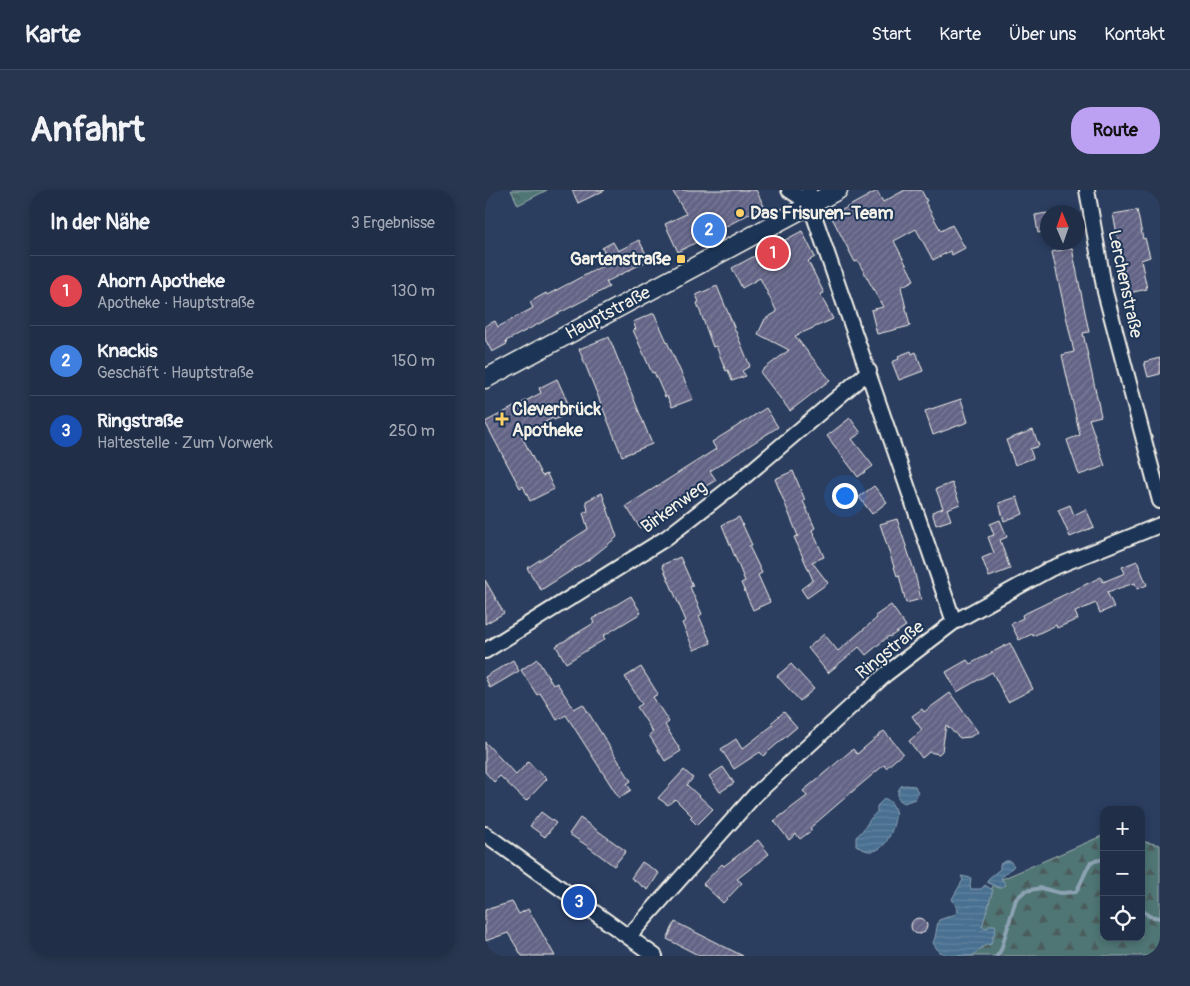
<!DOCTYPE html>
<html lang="de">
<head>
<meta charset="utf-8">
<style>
  body { margin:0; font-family:Pangolin,sans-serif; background:#28364f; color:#f1f3f6 }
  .controls { position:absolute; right:15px; bottom:15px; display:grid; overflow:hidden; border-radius:10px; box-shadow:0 2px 8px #0003 }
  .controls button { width:45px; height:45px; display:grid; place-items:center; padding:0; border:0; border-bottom:1px solid #3d4a60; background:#202e48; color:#f1f3f6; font:25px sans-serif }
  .compass { position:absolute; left:555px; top:15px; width:45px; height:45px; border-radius:50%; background:#202e48; box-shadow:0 2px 8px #0003; rotate:358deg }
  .you { position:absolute; left:359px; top:305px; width:18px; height:18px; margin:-12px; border:4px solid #fff; border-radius:50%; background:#1a73e8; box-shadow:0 0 0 8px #1a73e833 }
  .badge { display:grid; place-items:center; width:32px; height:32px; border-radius:50%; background:#bca0f2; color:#fff; font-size:16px; font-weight:700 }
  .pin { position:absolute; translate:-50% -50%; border:2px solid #fff; box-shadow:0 1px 5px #0006 }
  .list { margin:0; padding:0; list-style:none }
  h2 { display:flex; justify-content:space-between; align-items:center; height:65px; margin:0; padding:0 20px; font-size:21px }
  h2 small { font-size:16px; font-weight:400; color:#a2a8b4 }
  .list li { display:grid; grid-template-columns:32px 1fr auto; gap:15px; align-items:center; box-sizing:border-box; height:70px; padding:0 20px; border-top:1px solid #3d4a60 }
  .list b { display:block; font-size:19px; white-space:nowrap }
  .list p { margin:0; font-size:16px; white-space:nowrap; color:#a2a8b4 }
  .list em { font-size:16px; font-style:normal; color:#a2a8b4 }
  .icon { flex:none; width:28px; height:28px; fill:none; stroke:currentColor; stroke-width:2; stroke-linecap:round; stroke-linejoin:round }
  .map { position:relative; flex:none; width:675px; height:766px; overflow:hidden; border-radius:20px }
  header { display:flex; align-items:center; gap:30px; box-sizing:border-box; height:70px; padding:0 25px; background:#202e48; border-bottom:1px solid #3d4a60 }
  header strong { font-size:24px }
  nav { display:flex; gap:28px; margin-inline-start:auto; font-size:18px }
  .intro { display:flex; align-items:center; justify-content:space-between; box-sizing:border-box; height:120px; padding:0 30px }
  h1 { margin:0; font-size:35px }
  .button { padding:12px 22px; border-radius:20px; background:#bca0f2; color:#111; font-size:18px; font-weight:700 }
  main { display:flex; gap:30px; padding:0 30px }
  aside { flex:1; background:#202e48; border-radius:20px; box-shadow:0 2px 8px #0003 }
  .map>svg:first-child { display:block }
  .forest { fill:url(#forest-firs); stroke:#a2b2ae }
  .park { fill:url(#park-crowns); stroke:#a2b2ae }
  .water { fill:url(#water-rules); stroke:#8da3b3 }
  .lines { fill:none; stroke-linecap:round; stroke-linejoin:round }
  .stream { stroke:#8da3b3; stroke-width:4 }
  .building { fill:url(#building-hatch); stroke:#f4f1e8 }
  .minor-casing { stroke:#f4f1e8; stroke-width:18 }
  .major-casing { stroke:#f4f1e8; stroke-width:21 }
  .minor { stroke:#1d3557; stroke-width:14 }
  .major { stroke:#1d3557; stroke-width:18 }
  .poi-dot { fill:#ffd166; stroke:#1d3557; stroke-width:2 }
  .labels { text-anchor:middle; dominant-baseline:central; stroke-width:4; stroke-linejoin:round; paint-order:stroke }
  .poi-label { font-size:18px; font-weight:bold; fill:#f4f1e8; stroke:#1d3557; text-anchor:start }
  .street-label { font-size:18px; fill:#f4f1e8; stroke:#1d3557 }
</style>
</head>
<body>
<header>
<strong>Karte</strong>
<nav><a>Start</a><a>Karte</a><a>Über uns</a><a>Kontakt</a></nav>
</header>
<div class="intro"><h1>Anfahrt</h1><a class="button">Route</a></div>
<main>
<aside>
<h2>In der Nähe<small>3 Ergebnisse</small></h2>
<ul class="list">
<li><span class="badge" style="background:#e0444e">1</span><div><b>Ahorn Apotheke</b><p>Apotheke · Hauptstraße</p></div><em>130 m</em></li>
<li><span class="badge" style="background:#3f7fe0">2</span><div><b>Knackis</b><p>Geschäft · Hauptstraße</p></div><em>150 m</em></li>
<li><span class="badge" style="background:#1a4fb4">3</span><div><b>Ringstraße</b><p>Haltestelle · Zum Vorwerk</p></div><em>250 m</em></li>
</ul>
</aside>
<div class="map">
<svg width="675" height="766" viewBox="0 0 675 766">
  <defs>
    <pattern id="forest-firs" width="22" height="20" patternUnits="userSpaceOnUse" patternTransform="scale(1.25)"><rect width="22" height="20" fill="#507474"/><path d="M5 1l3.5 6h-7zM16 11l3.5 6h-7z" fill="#4c5c5b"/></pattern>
    <pattern id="park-crowns" width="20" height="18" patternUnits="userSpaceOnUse" patternTransform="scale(1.25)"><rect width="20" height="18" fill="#507474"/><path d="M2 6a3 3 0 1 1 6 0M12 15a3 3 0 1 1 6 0" fill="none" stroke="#4c5c5b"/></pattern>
    <pattern id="water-rules" width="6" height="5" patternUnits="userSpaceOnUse" patternTransform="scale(1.25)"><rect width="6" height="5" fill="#486f90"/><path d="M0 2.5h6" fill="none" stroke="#6384a0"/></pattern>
    <pattern id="building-hatch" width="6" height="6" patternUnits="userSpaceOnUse" patternTransform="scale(1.25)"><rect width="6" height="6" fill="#636386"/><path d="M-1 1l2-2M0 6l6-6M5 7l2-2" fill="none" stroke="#7a7a97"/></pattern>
  </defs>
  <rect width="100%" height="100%" fill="#2b3e60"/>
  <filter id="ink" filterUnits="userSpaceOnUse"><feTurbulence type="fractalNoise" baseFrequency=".02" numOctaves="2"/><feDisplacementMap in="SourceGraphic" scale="10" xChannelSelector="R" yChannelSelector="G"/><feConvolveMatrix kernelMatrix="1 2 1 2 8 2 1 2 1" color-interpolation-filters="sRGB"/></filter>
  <g filter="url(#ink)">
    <path class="forest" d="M 619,645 L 619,747 L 656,747 L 656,651 L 675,655 L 675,766 L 473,766 L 510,692 Z"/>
    <path class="park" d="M 26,0 L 62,0 L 33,15 Z"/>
    <path class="water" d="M 420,595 L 430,596 L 433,603 L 430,609 L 419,613 L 413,609 L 413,601 L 416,596 Z
      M 399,609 L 401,609 C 405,611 408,614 409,618 C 412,623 410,628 409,633 C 404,653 392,671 371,655 L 371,647 C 381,639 383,629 392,622 L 392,616 Z
      M 521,671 L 525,671 L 529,676 L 516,688 L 521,695 L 514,698 L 502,692 L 504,688 L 515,679 L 515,674 Z
      M 476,686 L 486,688 L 485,696 L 486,699 L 496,699 L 500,695 L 508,700 L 497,737 L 503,738 L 505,735 L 510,735 L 511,737 L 506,754 L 499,756 L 487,766 L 465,766 L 454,762 L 448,753 C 452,744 451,736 454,730 L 471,724 L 473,719 L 467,709 L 478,690 Z"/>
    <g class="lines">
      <path class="stream" d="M 656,719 L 664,726 L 675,728
        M 512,766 L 516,760 L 531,709 L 540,701 L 556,698 L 575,703 L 591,702 C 595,696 603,675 606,672 C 609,671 615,670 619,669"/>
    </g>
    <path class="building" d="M 87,0 L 120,0 L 93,13 Z
      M 187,0 L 271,0 L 279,16 L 193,62 L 180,34 L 201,24 Z
      M 420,0 L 436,0 L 442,11 L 440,12 L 456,41 L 467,35 L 480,58 L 467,65 L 465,61 L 448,70 L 431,39 L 409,51 L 429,90 L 416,97 L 425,136 L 392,144 L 386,120 L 398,117 L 373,71 L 370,72 L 346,26 L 392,1 L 398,12 Z
      M 652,20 L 658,49 L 660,48 L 665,67 L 656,70 L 662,99 L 644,103 L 628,24 Z
      M 562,23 L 562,41 L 553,43 L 550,25 Z
      M 317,41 L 330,67 L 323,71 L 339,103 L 335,104 L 348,129 L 310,146 L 345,190 L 305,221 L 275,182 L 304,160 L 273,144 L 280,129 L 292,122 L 275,88 L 257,98 L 247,78 Z
      M 154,50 L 164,70 L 121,92 L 124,97 L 21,151 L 22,154 L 7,162 L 0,149 L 0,136 L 10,131 L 13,137 L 48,118 L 45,112 L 61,103 L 62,105 L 125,72 L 117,58 L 128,52 L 133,61 Z
      M 587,58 L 604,142 L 598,143 L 616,226 L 604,229 L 620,276 L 594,285 L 582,250 L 595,245 L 577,165 L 589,162 L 567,62 Z
      M 232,96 L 265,176 L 257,181 L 261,186 L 247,191 L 243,180 L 241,181 L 231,156 L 228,157 L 212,113 L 214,112 L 211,105 Z
      M 169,123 L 208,209 L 187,217 L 182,206 L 180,207 L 169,182 L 167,183 L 148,140 L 151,139 L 148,132 Z
      M 124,147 L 167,254 L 137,266 L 94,159 Z
      M 426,161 L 427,164 L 431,162 L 438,181 L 414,190 L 407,172 L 414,169 L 413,166 Z
      M 675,168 L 675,184 L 663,187 L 659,172 Z
      M 72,189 L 87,222 L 69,230 L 68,228 L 36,245 L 57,286 L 62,284 L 69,299 L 45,311 L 38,296 L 35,298 L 0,232 L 56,203 L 54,198 Z
      M 476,209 L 483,232 L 448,245 L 440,221 Z
      M 281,218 L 293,237 L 225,281 L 231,290 L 155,338 L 141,316 L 231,259 L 227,252 Z
      M 365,228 L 376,243 L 367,249 L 388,276 L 373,287 L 342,246 Z
      M 548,240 L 554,256 L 545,259 L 548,268 L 530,275 L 521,250 Z
      M 308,281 L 320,310 L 318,311 L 330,338 L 327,340 L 339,367 L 327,372 L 343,393 L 322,408 L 316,399 L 328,390 L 309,347 L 313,346 L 290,289 Z
      M 467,293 L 475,314 L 462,319 L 466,330 L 451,335 L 447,322 L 458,318 L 451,299 Z
      M 389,296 L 402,312 L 387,324 L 374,307 Z
      M 117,303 L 132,347 L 106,368 L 56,400 L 42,378 L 103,339 L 98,323 L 103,321 L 101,311 Z
      M 532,307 L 538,324 L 519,331 L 514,313 Z
      M 585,315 L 589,325 L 601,319 L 609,337 L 585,347 L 573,320 Z
      M 254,327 L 267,355 L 264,356 L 277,383 L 273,385 L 285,412 L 268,420 L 256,393 L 260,391 L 237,335 Z
      M 412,329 L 429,380 L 436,409 L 421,413 L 414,385 L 412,386 L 395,334 Z
      M 515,330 L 522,347 L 515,350 L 525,379 L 504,387 L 497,368 L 509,363 L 503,347 L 509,345 L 505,334 Z
      M 195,367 L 208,396 L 205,397 L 217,424 L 214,426 L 226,453 L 209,460 L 197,433 L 201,431 L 177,375 Z
      M 652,371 L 662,395 L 652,399 L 650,393 L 622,402 L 629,417 L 615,423 L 611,413 L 590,422 L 593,429 L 572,438 L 571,435 L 548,446 L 547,444 L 534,450 L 526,434 L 538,428 L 537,425 L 616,387 L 618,392 L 640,383 L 637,377 Z
      M 0,390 L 19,423 L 0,434 Z
      M 146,406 L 156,423 L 118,446 L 120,449 L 81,473 L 71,456 L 109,433 L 107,429 Z
      M 406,415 L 421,436 L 405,447 L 404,446 L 381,465 L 374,457 L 343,483 L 323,458 L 339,444 L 353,461 L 392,428 L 390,426 Z
      M 525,453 L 548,499 L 523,512 L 507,482 L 472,502 L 461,482 L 482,470 L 485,474 Z
      M 52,469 L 68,495 L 72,493 L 89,519 L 98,514 L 146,591 L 142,594 L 146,600 L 134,608 L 81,525 L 72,530 L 55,503 L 52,505 L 36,480 Z
      M 28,470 L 34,481 L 5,498 L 0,487 Z
      M 306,474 L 329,499 L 315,511 L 292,486 Z
      M 156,477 L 173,504 L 168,507 L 184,532 L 180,535 L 196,561 L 180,571 L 164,545 L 168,542 L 152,517 L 157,514 L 140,487 Z
      M 465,503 L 493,542 L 485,547 L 475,548 L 461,535 L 457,561 L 454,564 L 444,562 L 437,568 L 424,551 L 437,540 L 427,526 L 437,519 L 439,522 Z
      M 299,522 L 312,537 L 278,566 L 275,562 L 249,579 L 236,559 L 251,549 L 257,559 L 288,535 L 286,533 Z
      M 399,541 L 418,563 L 401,578 L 399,575 L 368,601 L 325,638 L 327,640 L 315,649 L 311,644 L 304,650 L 289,631 L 322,606 L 318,601 L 368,559 L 372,564 Z
      M 0,552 L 31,585 L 43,572 L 62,589 L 41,611 L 15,586 L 9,592 L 0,582 Z
      M 238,577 L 249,593 L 235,602 L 224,586 Z
      M 199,580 L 208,588 L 202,595 L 228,619 L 212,635 L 205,628 L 207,626 L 190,609 L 183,615 L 173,608 Z
      M 56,622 L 71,633 L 60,647 L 45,636 Z
      M 95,628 L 141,661 L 129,676 L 101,655 L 84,644 Z
      M 273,650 L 284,664 L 252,689 L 257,693 L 238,713 L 218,694 L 237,674 L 239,676 Z
      M 157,672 L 174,683 L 163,700 L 146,688 Z
      M 27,712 L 34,724 L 43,719 L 70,766 L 37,766 L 23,743 L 0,751 L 0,720 Z
      M426 736a8 8 0 1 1 16 0a8 8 0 1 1-16 0Z
      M 190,732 L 258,766 L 215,766 L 182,749 Z"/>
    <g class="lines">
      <g class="minor-casing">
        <path id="minor" d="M 304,0 L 325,14
          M 324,0 L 325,14 L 469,432
          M 602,0 L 620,102 L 675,311
          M 0,461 L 181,348 L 258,288 L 384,181
          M 0,644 L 170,766
          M 144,746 L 270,605 L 401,484 L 469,432 L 565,379 L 675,335"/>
      </g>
      <g class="major-casing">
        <path id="major" d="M 0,189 L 353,0"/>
      </g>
      <use href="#minor" class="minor"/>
      <use href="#major" class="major"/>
    </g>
  </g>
  <g class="poi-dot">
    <circle cx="255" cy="23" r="5"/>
    <rect x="191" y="64" width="10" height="10" rx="2.5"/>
    <path d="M14.5 221.5h5v5h5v5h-5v5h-5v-5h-5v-5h5z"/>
  </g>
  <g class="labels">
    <g class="poi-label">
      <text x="265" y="23">Das Frisuren-Team</text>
      <text x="186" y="69" text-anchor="end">Gartenstraße</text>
      <text x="27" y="219">Cleverbrück<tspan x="27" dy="21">Apotheke</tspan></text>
    </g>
    <g class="street-label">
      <text transform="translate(640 94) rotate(78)">Lerchenstraße</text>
      <text transform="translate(123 123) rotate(-28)">Hauptstraße</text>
      <text transform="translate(189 317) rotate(-36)">Birkenweg</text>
      <text transform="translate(405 460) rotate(-39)">Ringstraße</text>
    </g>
  </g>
</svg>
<div class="controls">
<button>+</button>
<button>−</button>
<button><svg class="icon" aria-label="locate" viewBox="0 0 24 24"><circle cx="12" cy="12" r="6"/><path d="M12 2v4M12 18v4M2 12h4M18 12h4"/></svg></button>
</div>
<svg class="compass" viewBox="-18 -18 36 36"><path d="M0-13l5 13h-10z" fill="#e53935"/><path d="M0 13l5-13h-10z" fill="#a2a8b4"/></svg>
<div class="you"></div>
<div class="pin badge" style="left:288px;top:63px;background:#e0444e">1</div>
<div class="pin badge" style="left:224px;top:40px;background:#3f7fe0">2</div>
<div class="pin badge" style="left:94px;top:712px;background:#1a4fb4">3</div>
</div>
</main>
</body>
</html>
